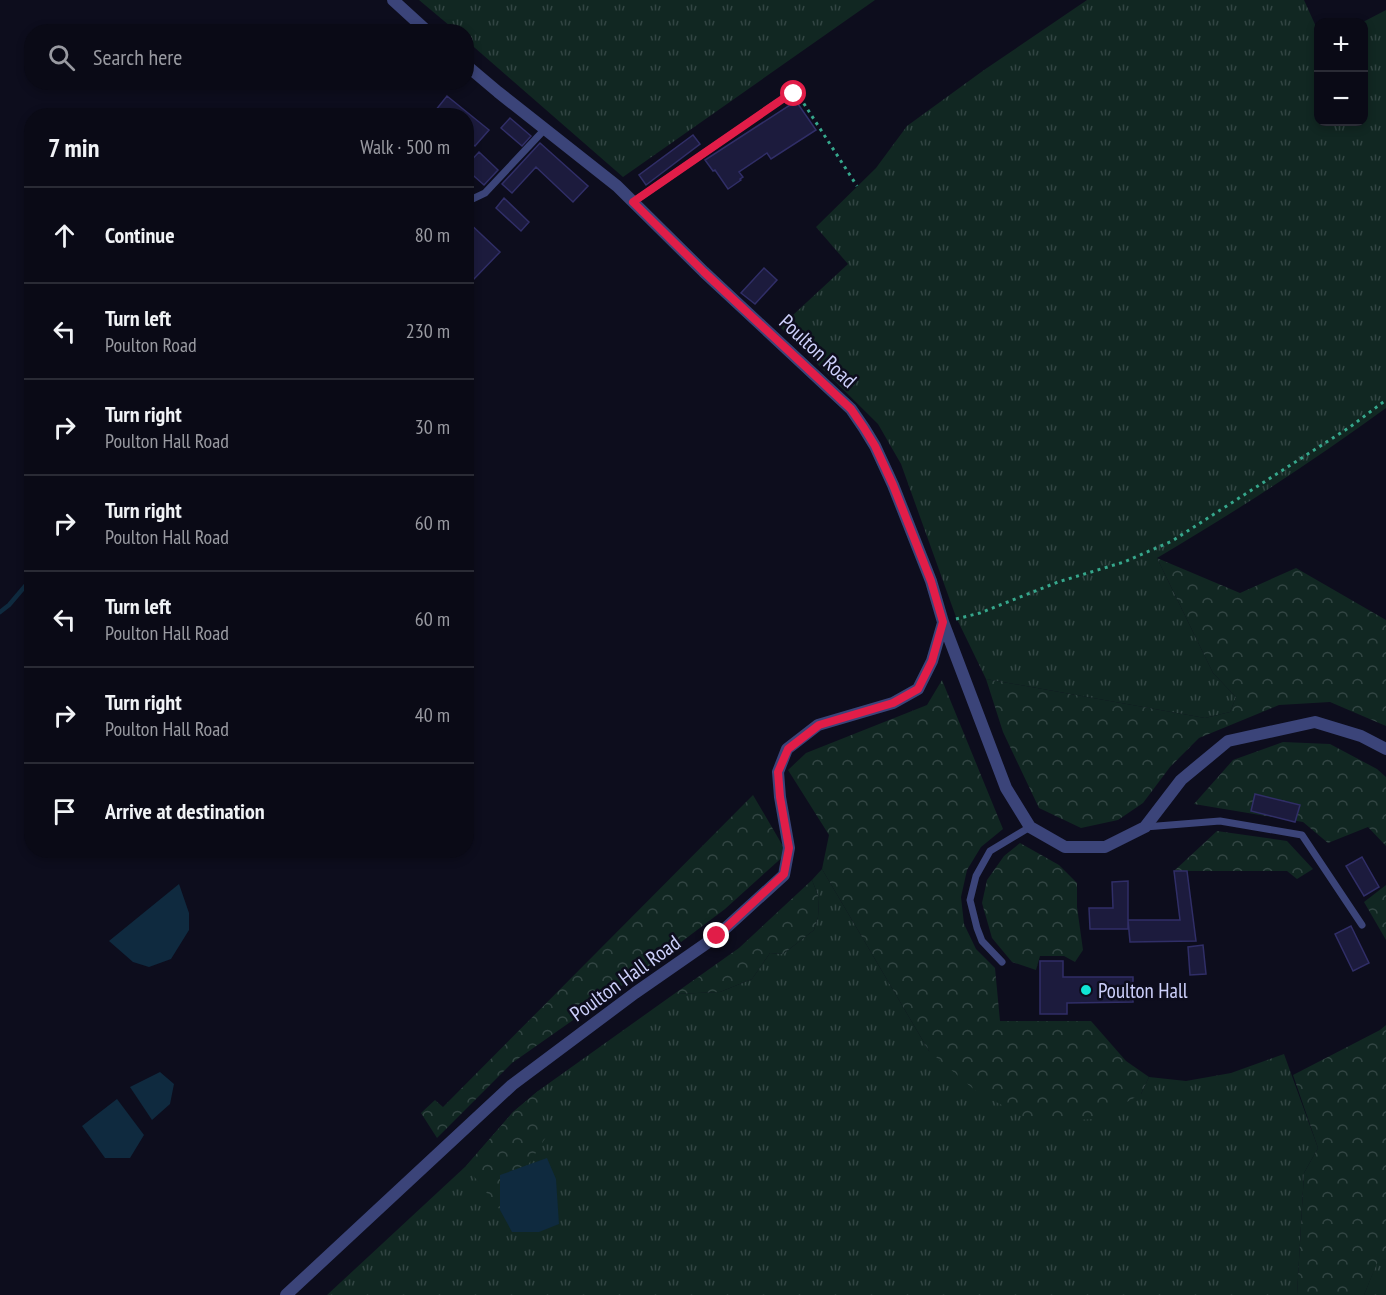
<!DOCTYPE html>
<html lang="en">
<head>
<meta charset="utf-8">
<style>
  body { margin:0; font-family:"PT Sans Narrow",sans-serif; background:#13131f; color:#f1f3f6 }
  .controls { position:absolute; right:18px; top:18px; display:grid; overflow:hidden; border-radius:12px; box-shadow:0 3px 9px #0003 }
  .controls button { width:54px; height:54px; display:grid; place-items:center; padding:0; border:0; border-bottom:2px solid #2a2b35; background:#0a0a16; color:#f1f3f6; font:30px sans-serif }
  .stop { position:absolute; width:18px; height:18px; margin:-14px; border:4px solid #e11d48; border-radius:50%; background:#fff }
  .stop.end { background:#e11d48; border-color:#fff; box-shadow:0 2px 6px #0008 }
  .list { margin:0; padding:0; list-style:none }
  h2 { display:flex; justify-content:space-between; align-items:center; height:78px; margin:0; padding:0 24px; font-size:26px }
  h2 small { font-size:20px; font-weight:400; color:#999aa1 }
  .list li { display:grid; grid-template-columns:39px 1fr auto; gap:18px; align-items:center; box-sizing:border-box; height:96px; padding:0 24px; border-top:2px solid #2a2b35 }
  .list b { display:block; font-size:22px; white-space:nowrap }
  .list p { margin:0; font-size:20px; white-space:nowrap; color:#999aa1 }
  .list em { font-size:20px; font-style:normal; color:#999aa1 }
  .icon { flex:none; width:33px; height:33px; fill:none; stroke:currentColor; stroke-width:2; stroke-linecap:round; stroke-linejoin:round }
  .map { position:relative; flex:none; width:1386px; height:1295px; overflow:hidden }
  .search { position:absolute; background:#0a0a16; box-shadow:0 3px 9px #0003; left:24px; top:24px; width:450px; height:66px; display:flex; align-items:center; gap:15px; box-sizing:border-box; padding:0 21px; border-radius:24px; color:#999aa1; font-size:22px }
  .panel { position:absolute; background:#0a0a16; box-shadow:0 3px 9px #0003; left:24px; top:108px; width:450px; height:750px; border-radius:24px }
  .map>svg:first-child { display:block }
  .grass { fill:url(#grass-tufts) }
  .forest { fill:url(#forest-crowns) }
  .water { fill:#0f2a3f }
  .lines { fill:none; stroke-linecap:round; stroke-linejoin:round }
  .stream { stroke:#0f2a3f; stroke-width:4.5 }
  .building { fill:#1c1b3d; stroke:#302e67; stroke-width:1.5 }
  .path { stroke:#36a78c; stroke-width:3; stroke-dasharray:3 4.5; stroke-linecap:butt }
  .service { stroke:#3b4479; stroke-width:7 }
  .tertiary { stroke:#3b4479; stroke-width:12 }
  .route { stroke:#e11d48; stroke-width:8 }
  .poi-dot { fill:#10e4d5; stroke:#0d0d1d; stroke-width:2 }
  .labels { text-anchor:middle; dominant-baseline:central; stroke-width:5; stroke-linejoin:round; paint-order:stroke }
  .street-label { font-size:21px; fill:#cdd0fb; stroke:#0d0d1d }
  .poi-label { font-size:21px; fill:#cdd0fb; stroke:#0d0d1d; text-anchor:start }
</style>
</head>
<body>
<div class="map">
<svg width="1386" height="1295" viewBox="0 0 1386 1295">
  <defs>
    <pattern id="grass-tufts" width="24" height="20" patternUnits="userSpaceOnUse" patternTransform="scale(1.5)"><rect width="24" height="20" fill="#112722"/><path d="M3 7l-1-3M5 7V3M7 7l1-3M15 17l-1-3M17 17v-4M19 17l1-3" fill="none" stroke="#324543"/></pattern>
    <pattern id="forest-crowns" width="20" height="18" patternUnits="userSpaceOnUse" patternTransform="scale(1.5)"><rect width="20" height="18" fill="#112722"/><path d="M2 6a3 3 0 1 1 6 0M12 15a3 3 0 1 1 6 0" fill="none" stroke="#324543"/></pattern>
  </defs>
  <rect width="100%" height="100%" fill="#0d0d1d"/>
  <path class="grass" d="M 419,0 L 875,0 L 623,177 L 467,41 L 466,32 L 456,31 Z
    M 1087,0 L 1304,0 L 1318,31 L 1318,122 L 1364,122 L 1363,22 L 1386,10 L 1386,408 C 1312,462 1235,512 1157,558 L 1213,673 L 1236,697 L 1230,712 L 1205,718 L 986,679 L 956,617 L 901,464 L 878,424 L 780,327 L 848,264 L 816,227 L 876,168 L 907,126 L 984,70 Z
    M 822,869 L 929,1051 L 1141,1094 L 1149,1077 L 1186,1081 L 1231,1073 L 1284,1054 L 1318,1148 L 1304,1173 L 1297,1295 L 327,1295 L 466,1166 L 513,1112 L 538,1091 L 674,994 L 720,992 L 752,979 L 770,953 L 783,954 L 814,930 L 818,917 L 819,898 L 812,880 Z
    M 1386,1259 L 1386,1295 L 1364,1295 L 1378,1260 Z"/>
  <path class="forest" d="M 1157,558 L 1240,593 L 1296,568 L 1386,620 L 1386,726 L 1330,702 L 1279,705 L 1199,738 L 1170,767 L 1143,803 L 1118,820 L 1081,828 L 1039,808 L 1003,732 L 986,679 L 1205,718 L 1230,712 L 1236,697 L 1213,673 Z
    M 942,680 L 1003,829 L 981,847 L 967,870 L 961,897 L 964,924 L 976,949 L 995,968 L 1000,1021 L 1091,1021 L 1126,1061 L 1149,1077 L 1141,1094 L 1097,1119 L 1034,1122 L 977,1092 L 929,1051 L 822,869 L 829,835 L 788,770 L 806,753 L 927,705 Z
    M 1283,742 L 1330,744 L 1377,769 L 1386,777 L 1386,846 L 1368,827 L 1328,843 L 1303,822 L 1194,804 L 1233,760 Z
    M 753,795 L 787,853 L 725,909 L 640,973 L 512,1063 L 437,1138 L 421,1113 L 435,1100 L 443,1107 Z
    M 1217,831 L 1287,841 L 1313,869 L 1297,879 L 1287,871 L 1174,871 Z
    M 1020,843 L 1059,865 L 1077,883 L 1077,907 L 1083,950 L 1075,962 L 1064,956 L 1040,956 L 1036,970 L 1012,962 L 992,938 L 982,903 L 987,880 L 1004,856 Z
    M 812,880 L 819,898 L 818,917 L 814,930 L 783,954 L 770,953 L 752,979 L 720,992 L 674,994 L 739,948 Z
    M 1386,885 L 1386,940 L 1364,902 Z
    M 1386,1025 L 1386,1259 L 1378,1261 L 1364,1295 L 1297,1295 L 1304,1173 L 1318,1148 L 1293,1075 L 1380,1030 Z
    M 538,1091 L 546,1137 L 528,1165 L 500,1175 L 500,1210 L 466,1166 L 513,1112 Z"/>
  <path class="water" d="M 179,884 L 189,913 L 189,930 L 171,959 L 149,967 L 133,962 L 109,941 Z
    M 160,1072 L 174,1084 L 170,1104 L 152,1120 L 130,1087 Z
    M 117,1099 L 144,1135 L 130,1158 L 105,1158 L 82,1126 Z
    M 547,1158 L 556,1179 L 559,1224 L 539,1232 L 512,1232 L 500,1210 L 500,1175 Z"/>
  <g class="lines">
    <path class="stream" d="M 0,612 L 9,605 L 32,578"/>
  </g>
  <path class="building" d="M 447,96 L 489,130 L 475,146 L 466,139 L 466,116 L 431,116 Z
    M 796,101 L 816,130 L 771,159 L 767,153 L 739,172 L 743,177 L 740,179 L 741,180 L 728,189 L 715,170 L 713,171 L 705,160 Z
    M 510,118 L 531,136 L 522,146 L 501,128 Z
    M 693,135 L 700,144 L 646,185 L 639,175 Z
    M 540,143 L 588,186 L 573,202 L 536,167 L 512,193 L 502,184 Z
    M 479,152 L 498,170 L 484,185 L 466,169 L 466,166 Z
    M 504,198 L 529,222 L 521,231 L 496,208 Z
    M 466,220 L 500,252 L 473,280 L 466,274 Z
    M 764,268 L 777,280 L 755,304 L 741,293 Z
    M 1255,794 L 1300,805 L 1295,822 L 1251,811 Z
    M 1362,857 L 1379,887 L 1364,896 L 1346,866 Z
    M 1174,871 L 1187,871 L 1196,941 L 1130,942 L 1128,920 L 1180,920 Z
    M 1128,881 L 1128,929 L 1090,929 L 1089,908 L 1113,908 L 1112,882 Z
    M 1351,926 L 1369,963 L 1353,971 L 1335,934 Z
    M 1203,945 L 1206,974 L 1190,975 L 1188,947 Z
    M 1040,961 L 1063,961 L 1063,977 L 1133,977 L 1133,1002 L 1067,1003 L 1067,1014 L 1040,1014 Z"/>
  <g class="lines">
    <path class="path" d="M 786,96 L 794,94 L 799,96 L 857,186
      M 956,619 L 980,613 L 1058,582 L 1124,562 L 1172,541 L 1350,427 L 1386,400"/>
    <path class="service" d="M 466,202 L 485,193 L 545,129
      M 633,202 L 778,102
      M 1145,827 L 1220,821 L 1302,835 L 1362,925
      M 1002,962 L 982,941 L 977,928 L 970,900 L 976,876 L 990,851 L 1030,827"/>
    <path class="tertiary" d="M 393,0 L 428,32
      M 466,65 L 498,92 L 617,186 L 704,272 L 851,409 L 864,428 L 875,446 L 893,485 L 931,581 L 943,622 L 1006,788 L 1030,827 L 1065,847 L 1105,847 L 1145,827 L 1181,780 L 1228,741 L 1315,722 L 1361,736 L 1386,749
      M 286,1295 L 512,1085 L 635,993 L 717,936 L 784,875 L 789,848 L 780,797 L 778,772 L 787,749 L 818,725 L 893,703 L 918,689 L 932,661 L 943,623"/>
  </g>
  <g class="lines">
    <path class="route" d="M 717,936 L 784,874 L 789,848 L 780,797 L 778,772 L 788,749 L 819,725 L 893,703 L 918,689 L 932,661 L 943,622 L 931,581 L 893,485 L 875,446 L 864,428 L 851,409 L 704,272 L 633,202 L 787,96 L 794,94"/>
  </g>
  <circle class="poi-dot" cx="1086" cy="990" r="6"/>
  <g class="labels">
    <g class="street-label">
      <text transform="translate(818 351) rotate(43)">Poulton Road</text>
      <text transform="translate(625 978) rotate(-36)">Poulton Hall Road</text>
    </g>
    <g class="poi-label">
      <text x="1098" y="990">Poulton Hall</text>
    </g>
  </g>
</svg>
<div class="controls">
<button>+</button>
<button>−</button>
</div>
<div class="stop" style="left:794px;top:94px"></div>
<div class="stop end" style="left:717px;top:936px"></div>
<div class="search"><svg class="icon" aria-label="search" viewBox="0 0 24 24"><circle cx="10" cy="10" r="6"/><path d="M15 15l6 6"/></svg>Search here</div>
<section class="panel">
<h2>7 min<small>Walk · 500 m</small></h2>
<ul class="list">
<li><svg class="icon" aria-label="ahead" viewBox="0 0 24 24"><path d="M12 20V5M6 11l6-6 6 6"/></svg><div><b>Continue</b></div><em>80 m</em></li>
<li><svg class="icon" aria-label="left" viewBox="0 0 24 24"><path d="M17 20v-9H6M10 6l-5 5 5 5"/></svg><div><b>Turn left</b><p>Poulton Road</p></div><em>230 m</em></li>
<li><svg class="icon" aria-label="right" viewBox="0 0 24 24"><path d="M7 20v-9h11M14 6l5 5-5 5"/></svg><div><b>Turn right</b><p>Poulton Hall Road</p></div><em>30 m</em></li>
<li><svg class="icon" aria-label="right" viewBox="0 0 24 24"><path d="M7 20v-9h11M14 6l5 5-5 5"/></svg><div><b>Turn right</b><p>Poulton Hall Road</p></div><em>60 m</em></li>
<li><svg class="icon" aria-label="left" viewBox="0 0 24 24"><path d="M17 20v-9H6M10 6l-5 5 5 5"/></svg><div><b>Turn left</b><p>Poulton Hall Road</p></div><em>60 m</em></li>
<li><svg class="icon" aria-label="right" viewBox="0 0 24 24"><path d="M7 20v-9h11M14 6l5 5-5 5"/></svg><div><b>Turn right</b><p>Poulton Hall Road</p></div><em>40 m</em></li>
<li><svg class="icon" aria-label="arrive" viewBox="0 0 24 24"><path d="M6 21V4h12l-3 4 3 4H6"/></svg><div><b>Arrive at destination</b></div></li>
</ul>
</section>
</div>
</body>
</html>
